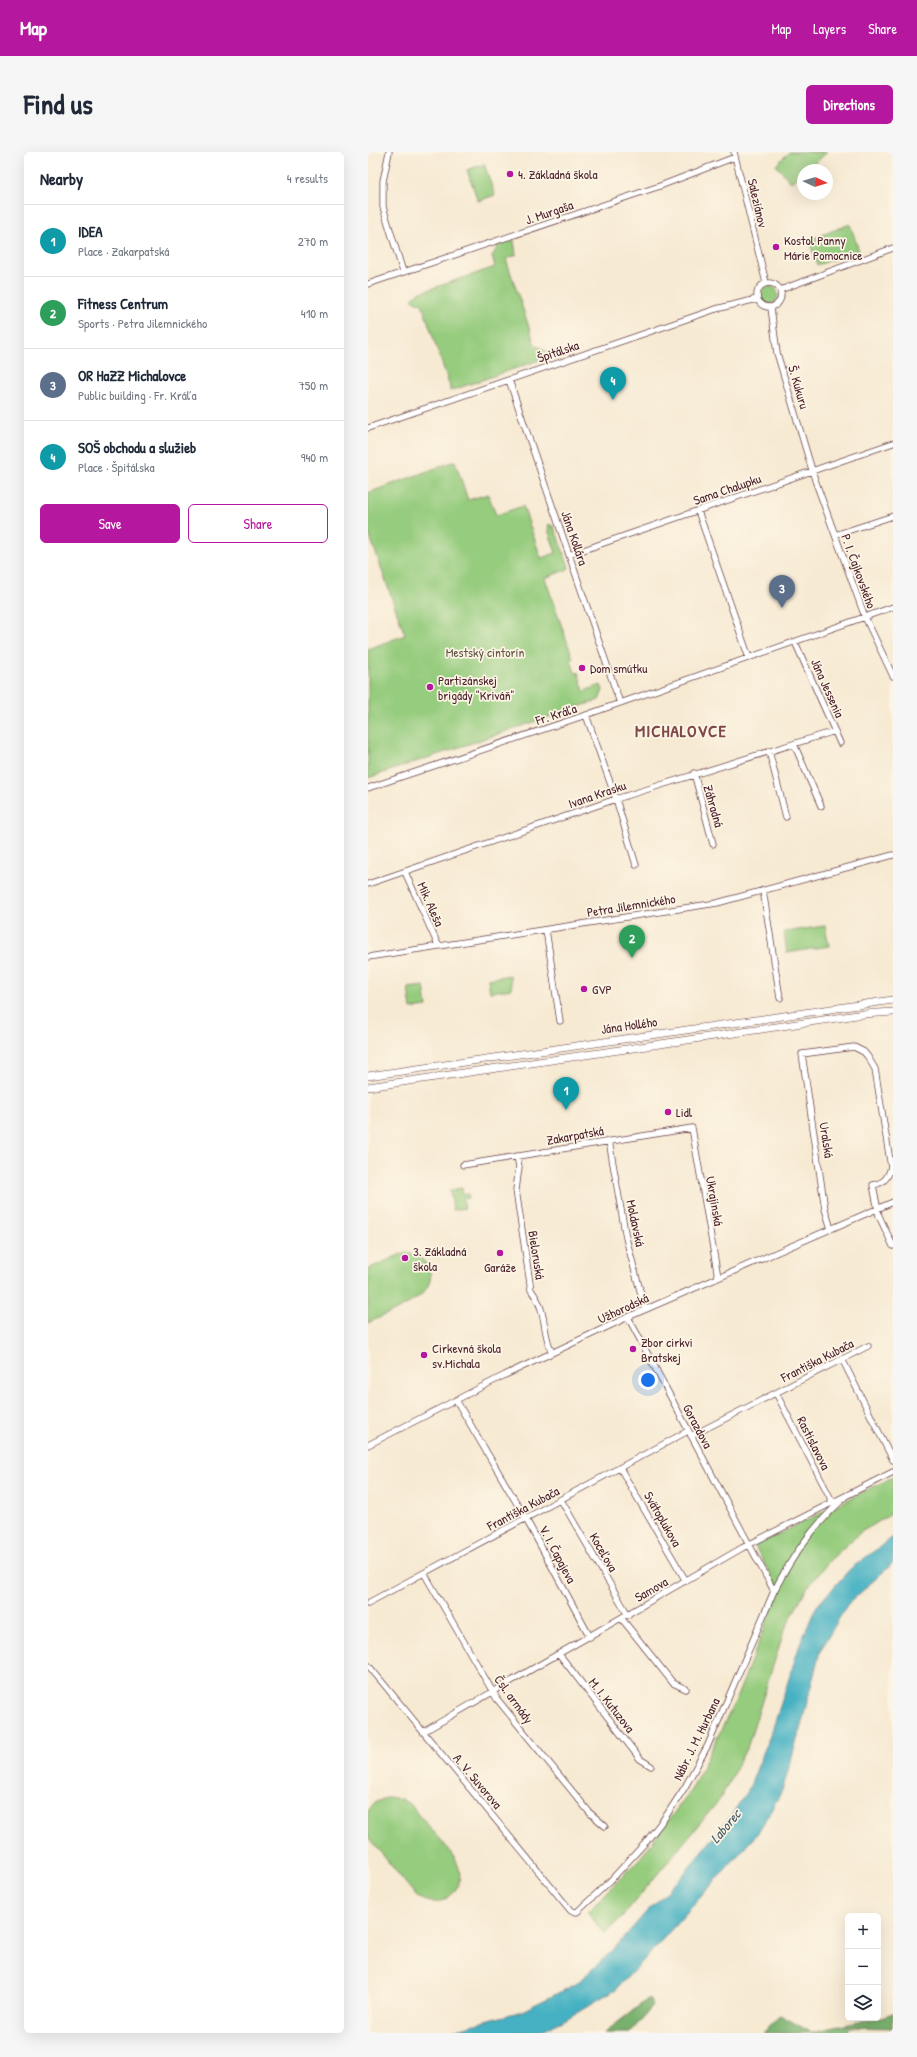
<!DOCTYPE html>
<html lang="en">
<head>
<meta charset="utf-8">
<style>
  body { margin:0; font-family:"Patrick Hand",sans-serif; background:#f6f6f7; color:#1f2937 }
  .controls { position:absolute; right:12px; bottom:12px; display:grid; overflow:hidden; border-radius:6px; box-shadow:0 4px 16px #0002 }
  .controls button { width:36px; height:36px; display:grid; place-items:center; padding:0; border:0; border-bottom:1px solid #e0e1e3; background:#fff; color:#1f2937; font:20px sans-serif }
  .compass { position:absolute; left:429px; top:12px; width:36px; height:36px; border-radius:50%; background:#fff; box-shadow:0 4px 16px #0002; rotate:94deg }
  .you { position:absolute; left:280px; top:1228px; width:14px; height:14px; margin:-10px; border:3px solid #fff; border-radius:50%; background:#1a73e8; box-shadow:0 0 0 6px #1a73e833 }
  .badge { display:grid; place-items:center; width:26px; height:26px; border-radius:50%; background:#b5179e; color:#fff; font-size:13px; font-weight:700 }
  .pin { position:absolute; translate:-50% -33px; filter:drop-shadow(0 1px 2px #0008) }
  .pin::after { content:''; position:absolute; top:21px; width:14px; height:12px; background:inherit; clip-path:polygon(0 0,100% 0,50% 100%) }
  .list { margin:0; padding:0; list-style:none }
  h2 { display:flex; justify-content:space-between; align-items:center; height:52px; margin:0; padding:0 16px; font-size:17px }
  h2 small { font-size:13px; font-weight:400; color:#747a83 }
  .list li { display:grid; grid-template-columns:26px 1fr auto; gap:12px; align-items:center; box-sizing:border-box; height:72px; padding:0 16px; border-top:1px solid #e0e1e3 }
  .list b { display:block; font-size:15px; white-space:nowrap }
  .list p { margin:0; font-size:13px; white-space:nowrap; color:#747a83 }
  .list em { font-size:13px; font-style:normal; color:#747a83 }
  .actions { display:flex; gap:8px; padding:12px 16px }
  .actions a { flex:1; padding:9px 0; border:1px solid #b5179e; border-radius:6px; text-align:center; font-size:14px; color:#b5179e }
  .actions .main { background:#b5179e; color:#fff }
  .icon { flex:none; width:22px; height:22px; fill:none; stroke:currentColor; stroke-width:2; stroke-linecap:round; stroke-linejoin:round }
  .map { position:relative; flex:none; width:525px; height:1881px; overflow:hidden; border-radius:6px }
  header { display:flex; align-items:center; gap:24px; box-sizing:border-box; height:56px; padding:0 20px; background:#b5179e; color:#fff }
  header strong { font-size:19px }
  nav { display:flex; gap:22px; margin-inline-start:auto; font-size:14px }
  .intro { display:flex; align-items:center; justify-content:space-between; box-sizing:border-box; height:96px; padding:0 24px }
  h1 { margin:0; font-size:28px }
  .button { padding:10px 18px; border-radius:6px; background:#b5179e; color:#fff; font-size:14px; font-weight:700 }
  main { display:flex; gap:24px; padding:0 24px }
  aside { flex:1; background:#fff; border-radius:6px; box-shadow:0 4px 16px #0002 }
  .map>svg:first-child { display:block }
  .green { fill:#96cc7e; stroke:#707654 }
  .forest { fill:#78b06d; stroke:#61684c }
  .water { fill:#44b1c2; stroke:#476876 }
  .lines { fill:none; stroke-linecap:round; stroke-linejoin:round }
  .minor-casing { stroke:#643d44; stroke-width:7 }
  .tertiary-casing { stroke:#643d44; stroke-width:8 }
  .minor { stroke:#fff; stroke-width:5.5 }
  .tertiary { stroke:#fff; stroke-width:7 }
  .poi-dot { fill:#b5179e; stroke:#fcf5e5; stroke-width:1.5 }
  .labels { text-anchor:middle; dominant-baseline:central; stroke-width:3.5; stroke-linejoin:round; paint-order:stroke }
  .poi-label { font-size:13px; fill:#4a1f2b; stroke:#fcf5e5; text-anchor:start }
  .street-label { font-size:13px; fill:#4a1f2b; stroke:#fcf5e5 }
  .park-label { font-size:13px; fill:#615344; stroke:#fcf5e5 }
  .water-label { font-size:14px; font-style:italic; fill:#485967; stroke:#fcf5e5 }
  .district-label { font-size:17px; font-weight:bold; letter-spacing:1px; fill:#7f4849; stroke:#fcf5e5 }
</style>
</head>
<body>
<header>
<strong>Map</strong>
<nav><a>Map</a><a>Layers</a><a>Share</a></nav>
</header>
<div class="intro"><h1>Find us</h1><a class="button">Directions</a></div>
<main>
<aside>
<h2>Nearby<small>4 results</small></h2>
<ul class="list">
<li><span class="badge" style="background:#0f9aa8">1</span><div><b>IDEA</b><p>Place · Zakarpatská</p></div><em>270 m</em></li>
<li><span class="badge" style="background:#2e9e5b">2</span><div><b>Fitness Centrum</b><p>Sports · Petra Jilemnického</p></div><em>410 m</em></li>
<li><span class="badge" style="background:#5c6f8a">3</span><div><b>OR HaZZ Michalovce</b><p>Public building · Fr. Kráľa</p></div><em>750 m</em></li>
<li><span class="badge" style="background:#0f9aa8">4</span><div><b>SOŠ obchodu a služieb</b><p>Place · Špitálska</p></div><em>940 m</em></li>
</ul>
<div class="actions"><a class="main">Save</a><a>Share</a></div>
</aside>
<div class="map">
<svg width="525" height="1881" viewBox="0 0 525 1881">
  <rect width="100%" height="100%" fill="#fcf5e5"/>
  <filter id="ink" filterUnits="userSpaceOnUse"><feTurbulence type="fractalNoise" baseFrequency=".025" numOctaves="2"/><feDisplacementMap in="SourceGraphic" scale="8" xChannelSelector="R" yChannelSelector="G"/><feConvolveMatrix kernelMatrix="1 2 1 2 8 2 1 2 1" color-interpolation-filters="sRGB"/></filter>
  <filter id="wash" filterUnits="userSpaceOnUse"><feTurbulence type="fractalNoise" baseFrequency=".012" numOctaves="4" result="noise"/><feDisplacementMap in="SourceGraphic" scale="16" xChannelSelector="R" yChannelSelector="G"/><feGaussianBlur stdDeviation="0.9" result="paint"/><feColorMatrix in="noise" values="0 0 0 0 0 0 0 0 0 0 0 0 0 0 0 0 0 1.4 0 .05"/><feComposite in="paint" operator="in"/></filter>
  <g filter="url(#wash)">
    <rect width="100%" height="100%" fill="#f7ead3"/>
    <path class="green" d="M 421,0 L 459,0 L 440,18 L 435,18 L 435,22 L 423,30 L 408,13 Z
      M 116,12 L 127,43 L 110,49 L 99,18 Z
      M 482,72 L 491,99 L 449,113 L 441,88 Z
      M 146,88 L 148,103 L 138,107 L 167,193 L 186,203 L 82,239 L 82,235 L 54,152 L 44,148 L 48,142 L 127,115 L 124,104 L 131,93 Z
      M392 143a9 9 0 1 1 18 0a9 9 0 1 1-18 0Z
      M 87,309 L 100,348 L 120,342 L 128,363 L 155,354 L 173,406 L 188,401 L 180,377 L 181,372 L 186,375 L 201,415 L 200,417 L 177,426 L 205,507 L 203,508 L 207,521 L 210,520 L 216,539 L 233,533 L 235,538 L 231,548 L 0,626 L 0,497 L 37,483 L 0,379 L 0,341 Z
      M 457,774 L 461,794 L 419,801 L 416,780 Z
      M 142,823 L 144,837 L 122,840 L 120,827 Z
      M 56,834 L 59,855 L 43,857 L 40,836 Z
      M 94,1036 L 95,1043 L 100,1042 L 101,1046 L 95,1047 L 97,1056 L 85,1058 L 82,1038 Z
      M 39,1101 C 49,1103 57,1107 61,1117 C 72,1145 19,1161 0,1171 L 0,1117 L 31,1103 Z
      M 525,1325 L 525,1361 L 493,1380 L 462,1408 L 438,1437 L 416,1479 L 380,1593 L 352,1647 L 253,1766 L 236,1782 L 220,1760 L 273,1705 L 323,1638 L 366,1552 L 411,1439 L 387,1394 Z
      M 20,1645 L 33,1647 L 43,1653 C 55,1669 81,1694 89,1711 C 95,1723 91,1737 81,1745 C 71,1753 60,1751 49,1745 L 0,1685 L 0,1659 L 6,1651 Z"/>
    <path class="forest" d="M 281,1846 L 285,1854 L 262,1881 L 236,1881 Z
      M 525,1861 L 525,1876 L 480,1875 L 479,1881 L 395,1881 L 412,1863 L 443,1880 L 510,1866 Z"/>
    <path class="water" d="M 525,1385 L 525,1411 L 479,1453 L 452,1499 L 432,1578 L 414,1639 L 389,1682 L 277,1807 L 248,1837 L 198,1867 L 168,1881 L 75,1881 L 154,1859 L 208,1832 L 245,1798 L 280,1758 L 312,1727 L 365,1661 L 382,1634 L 405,1576 L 432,1492 L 448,1455 L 482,1417 Z"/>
  </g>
  <g filter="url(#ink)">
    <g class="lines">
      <g class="minor-casing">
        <path id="minor" d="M 21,0 L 15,29 L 15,55 L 35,120
          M 366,0 L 398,131
          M389 143a12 12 0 1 1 24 0a12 12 0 1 1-24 0Z
          M 0,132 L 292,34 L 367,5
          M 412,138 L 525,96
          M 403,156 L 409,201 L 447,328 L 497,465 L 525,524
          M 141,228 L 252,551
          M 0,276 L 348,157 L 389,147
          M 330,359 L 381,506
          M 467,383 L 525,364
          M 201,403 L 525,291
          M 427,490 L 472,591
          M 218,563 L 248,647 L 268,713
          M 426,592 L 453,654
          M 401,599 L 418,665
          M 326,621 L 345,692
          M 0,636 L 218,563 L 525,455
          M 37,720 L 70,793
          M 0,732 L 248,647 L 467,579
          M 395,738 L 412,846
          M 178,778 L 192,869
          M 0,805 L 349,751 L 525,703
          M 241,989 L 258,1086 L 277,1157
          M 149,1004 L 151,1015 L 148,1038 L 163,1138 C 180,1160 173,1177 184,1201
          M 95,1013 L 324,976 L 350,1125
          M 463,1077 L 457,1057 L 434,902 L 486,895 L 496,900 L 500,905 L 507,917 L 523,1015 C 520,1026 516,1031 505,1033 L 511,1064 L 525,1094
          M 260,1165 L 406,1439
          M 474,1207 L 525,1308
          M 408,1241 L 465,1351
          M 88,1248 L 158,1367 L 222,1485
          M 323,1284 L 500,1194
          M 0,1293 L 137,1223 L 260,1165 L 525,1050
          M 252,1316 L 318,1429
          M 193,1348 L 260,1463
          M 56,1421 L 129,1547 L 222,1661 L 237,1674
          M 0,1451 L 320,1279
          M 254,1467 L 305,1531 L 318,1537
          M 191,1502 L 272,1607 L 283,1614
          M 0,1513 L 203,1759 L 209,1760 L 242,1729 L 278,1690 L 298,1664 L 317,1635 L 340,1593 L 406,1439 C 426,1401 445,1375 476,1346
          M 55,1580 L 374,1396 L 525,1320"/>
      </g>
      <g class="tertiary-casing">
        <path id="tertiary" d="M 0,924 L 525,848
          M 0,935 L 496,862 L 525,860"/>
      </g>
      <use href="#minor" class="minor"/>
      <use href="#tertiary" class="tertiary"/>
    </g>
  </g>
  <g class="poi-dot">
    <circle cx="142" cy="22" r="4"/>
    <circle cx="408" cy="95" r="4"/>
    <circle cx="214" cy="516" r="4"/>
    <circle cx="62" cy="535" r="4"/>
    <circle cx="216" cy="837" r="4"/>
    <circle cx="300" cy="960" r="4"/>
    <circle cx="132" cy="1101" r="4"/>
    <circle cx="37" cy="1106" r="4"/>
    <circle cx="265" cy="1197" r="4"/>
    <circle cx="56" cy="1203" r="4"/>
  </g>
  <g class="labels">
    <g class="poi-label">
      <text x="150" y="22">4. Základná škola</text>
      <text x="416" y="88">Kostol Panny<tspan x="416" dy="15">Márie Pomocnice</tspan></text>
      <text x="222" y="516">Dom smútku</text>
      <text x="70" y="528">Partizánskej<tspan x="70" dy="15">brigády "Kriváň"</tspan></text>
      <text x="224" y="837">GVP</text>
      <text x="308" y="960">Lidl</text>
      <text x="45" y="1099">3. Základná<tspan x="45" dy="15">škola</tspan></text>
      <text x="132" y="1115" text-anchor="middle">Garáže</text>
      <text x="273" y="1190">Zbor cirkvi<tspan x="273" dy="15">Bratskej</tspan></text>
      <text x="64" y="1196">Cirkevná škola<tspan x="64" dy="15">sv.Michala</tspan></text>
    </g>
    <g class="street-label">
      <text transform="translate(390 51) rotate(77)">Saleziánov</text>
      <text transform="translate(181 60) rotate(-19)">J. Murgaša</text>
      <text transform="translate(190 199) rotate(-19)">Špitálska</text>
      <text transform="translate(431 235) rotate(74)">Š. Kukuru</text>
      <text transform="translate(359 337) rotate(-19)">Sama Chalupku</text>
      <text transform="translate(207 386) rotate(71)">Jána Kollára</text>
      <text transform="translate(491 419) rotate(70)">P. I. Čajkovského</text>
      <text transform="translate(460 536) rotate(66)">Jána Jessenia</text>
      <text transform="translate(188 562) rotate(-18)">Fr. Kráľa</text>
      <text transform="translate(229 642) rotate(-19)">Ivana Krasku</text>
      <text transform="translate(346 654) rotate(74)">Záhradná</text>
      <text transform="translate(63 752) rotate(66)">Mik. Aleša</text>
      <text transform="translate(263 753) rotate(-9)">Petra Jilemnického</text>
      <text transform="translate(261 873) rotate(-8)">Jána Hollého</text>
      <text transform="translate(207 983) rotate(-10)">Zakarpatská</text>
      <text transform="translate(459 988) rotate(81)">Uralská</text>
      <text transform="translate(347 1049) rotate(80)">Ukrajinská</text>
      <text transform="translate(268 1071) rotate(78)">Moldavská</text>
      <text transform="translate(169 1103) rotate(81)">Bieloruská</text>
      <text transform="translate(255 1156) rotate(-25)">Užhorodská</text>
      <text transform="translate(449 1208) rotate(-27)">Františka Kubača</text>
      <text transform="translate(330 1274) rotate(62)">Gorazdova</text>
      <text transform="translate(446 1291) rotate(63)">Rastislavova</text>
      <text transform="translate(155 1356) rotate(-28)">Františka Kubača</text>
      <text transform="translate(295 1367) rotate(60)">Svätoplukova</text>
      <text transform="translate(236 1400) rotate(60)">Koceľova</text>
      <text transform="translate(190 1402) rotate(62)">V. I. Čapajeva</text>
      <text transform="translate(283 1437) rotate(-30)">Samova</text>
      <text transform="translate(146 1547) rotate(54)">Čsl. armády</text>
      <text transform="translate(244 1553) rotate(52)">M. I. Kutuzova</text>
      <text transform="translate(328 1587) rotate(-64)">Nábr. J. M. Hurbana</text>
      <text transform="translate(110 1629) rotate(50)">A. V. Suvorova</text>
    </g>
    <g class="park-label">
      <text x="117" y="500">Mestský cintorín</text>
    </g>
    <g class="water-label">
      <text transform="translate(357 1674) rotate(-50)">Laborec</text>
    </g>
    <g class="district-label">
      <text x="313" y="578">MICHALOVCE</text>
    </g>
  </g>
</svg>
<div class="controls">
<button>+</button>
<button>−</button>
<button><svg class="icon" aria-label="layers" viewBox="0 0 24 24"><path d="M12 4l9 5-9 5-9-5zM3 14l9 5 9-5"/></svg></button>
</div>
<svg class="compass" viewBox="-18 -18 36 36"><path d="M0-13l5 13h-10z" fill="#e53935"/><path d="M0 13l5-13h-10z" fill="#747a83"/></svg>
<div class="you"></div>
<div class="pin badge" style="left:198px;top:958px;background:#0f9aa8">1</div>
<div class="pin badge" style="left:264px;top:806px;background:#2e9e5b">2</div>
<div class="pin badge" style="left:414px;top:456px;background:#5c6f8a">3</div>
<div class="pin badge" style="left:245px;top:248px;background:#0f9aa8">4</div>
</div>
</main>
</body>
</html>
